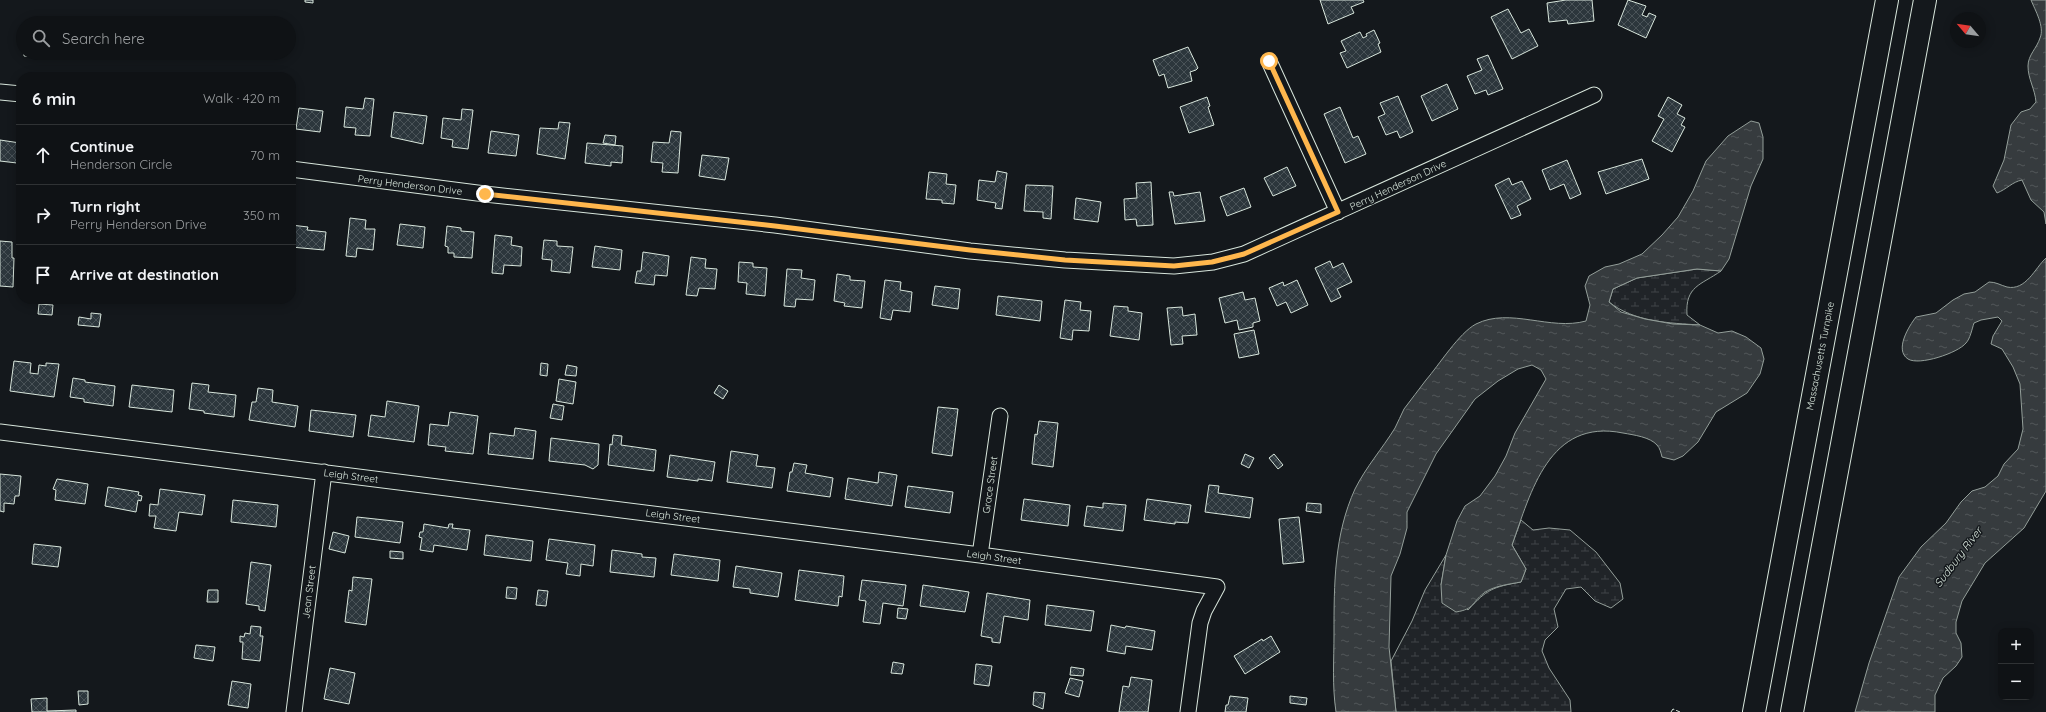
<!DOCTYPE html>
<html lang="en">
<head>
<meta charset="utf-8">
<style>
  body { margin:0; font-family:Quicksand,sans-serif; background:#181b1e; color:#f1f3f6 }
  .controls { position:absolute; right:12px; bottom:12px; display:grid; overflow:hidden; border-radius:8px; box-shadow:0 2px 10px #0003 }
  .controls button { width:36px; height:36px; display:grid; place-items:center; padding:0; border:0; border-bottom:1px solid #2f3234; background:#0f1215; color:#f1f3f6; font:20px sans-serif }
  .compass { position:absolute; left:1950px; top:12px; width:36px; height:36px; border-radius:50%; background:#0f1215; box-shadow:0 2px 10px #0003; rotate:299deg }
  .stop { position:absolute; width:12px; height:12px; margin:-9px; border:3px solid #ffb74d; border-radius:50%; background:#fff }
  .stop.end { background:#ffb74d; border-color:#fff; box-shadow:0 1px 4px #0008 }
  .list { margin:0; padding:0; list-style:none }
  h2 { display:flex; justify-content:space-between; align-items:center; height:52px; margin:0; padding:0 16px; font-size:17px }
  h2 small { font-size:13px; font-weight:400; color:#9b9ea0 }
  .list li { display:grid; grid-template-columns:26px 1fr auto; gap:12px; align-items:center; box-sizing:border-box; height:60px; padding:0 16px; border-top:1px solid #2f3234 }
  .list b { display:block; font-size:15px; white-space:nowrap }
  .list p { margin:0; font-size:13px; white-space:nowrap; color:#9b9ea0 }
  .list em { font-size:13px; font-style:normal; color:#9b9ea0 }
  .icon { flex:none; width:22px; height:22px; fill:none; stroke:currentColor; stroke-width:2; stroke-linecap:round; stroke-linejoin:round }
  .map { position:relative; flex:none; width:2046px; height:712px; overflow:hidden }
  .search { position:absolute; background:#0f1215; box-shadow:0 2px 10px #0003; left:16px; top:16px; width:280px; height:44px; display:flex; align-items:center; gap:10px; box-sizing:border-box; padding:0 14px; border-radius:22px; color:#9b9ea0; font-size:15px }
  .panel { position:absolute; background:#0f1215; box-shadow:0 2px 10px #0003; left:16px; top:72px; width:280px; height:232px; border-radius:16px }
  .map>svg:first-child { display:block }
  .wetland { fill:url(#wetland-marsh); stroke:#939e99 }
  .water { fill:url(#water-ripples); stroke:#939e99 }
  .building { fill:url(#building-cross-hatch); stroke:#d8e6dc }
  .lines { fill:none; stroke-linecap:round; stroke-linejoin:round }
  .street-casing { stroke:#d8e6dc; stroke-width:17 }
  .highway-casing { stroke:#d8e6dc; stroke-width:24 }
  .street { stroke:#14181c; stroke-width:15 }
  .highway { stroke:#14181c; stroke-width:22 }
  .fence { stroke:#d8e6dc; stroke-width:1; stroke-dasharray:5 2; stroke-linecap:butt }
  .route { stroke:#ffb74d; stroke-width:5 }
  .labels { text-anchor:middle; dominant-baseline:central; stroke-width:3; stroke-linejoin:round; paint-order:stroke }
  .street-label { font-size:10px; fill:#d8e6dc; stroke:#14181c }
  .water-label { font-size:11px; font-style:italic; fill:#d8e6dc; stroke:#14181c }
</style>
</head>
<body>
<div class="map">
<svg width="2046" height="712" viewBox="0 0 2046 712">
  <defs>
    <pattern id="wetland-marsh" width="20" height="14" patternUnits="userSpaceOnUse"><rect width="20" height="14" fill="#202428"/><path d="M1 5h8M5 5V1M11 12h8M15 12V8" fill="none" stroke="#404447"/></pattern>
    <pattern id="water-ripples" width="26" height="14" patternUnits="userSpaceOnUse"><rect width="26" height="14" fill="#363b3e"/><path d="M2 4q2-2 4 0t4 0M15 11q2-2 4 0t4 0" fill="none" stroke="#525759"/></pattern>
    <pattern id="building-cross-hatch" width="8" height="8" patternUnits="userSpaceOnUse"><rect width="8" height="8" fill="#2c363c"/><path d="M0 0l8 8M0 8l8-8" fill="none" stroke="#4a5358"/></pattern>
  </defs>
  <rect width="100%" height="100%" fill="#14181c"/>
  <path class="wetland" d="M 1697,269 L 1721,271 C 1701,285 1685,286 1687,315 L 1700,325 C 1669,323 1634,322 1609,302 L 1613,289 L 1637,278 Z
    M 1521,520 L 1533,530 L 1549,528 L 1570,530 L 1596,552 L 1620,583 L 1623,599 L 1611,608 L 1595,601 L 1581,587 L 1566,589 L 1554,609 L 1558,627 L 1545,640 L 1542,651 L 1549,668 L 1570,700 L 1571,712 L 1396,712 L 1391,661 L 1412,621 L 1425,590 L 1446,555 L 1441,585 L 1468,610 C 1487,589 1493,587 1521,582 L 1526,569 L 1512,545 Z"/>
  <path class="water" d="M 2031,0 L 2046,0 L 2046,224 L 2044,212 L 2031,200 L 2022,180 C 2012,182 2007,189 1997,193 L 1993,186 L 2004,160 L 2011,125 L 2021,112 L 2030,109 L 2036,102 C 2035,89 2028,79 2028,66 C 2028,55 2037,48 2040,38 C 2045,27 2035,10 2031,0 Z
    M 1751,121 L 1759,123 L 1763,137 L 1763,159 L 1751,186 L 1729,259 L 1721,271 L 1697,269 L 1637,278 L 1613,289 L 1609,302 L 1621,312 L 1645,319 L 1673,324 L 1700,325 L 1718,333 L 1732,331 L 1746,337 L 1761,348 L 1764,359 L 1760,374 L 1747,393 L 1716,412 L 1698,442 L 1683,456 L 1674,460 L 1662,457 C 1661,453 1660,448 1657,445 C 1650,437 1634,435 1623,433 C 1549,418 1531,492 1512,545 L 1526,569 L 1521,582 C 1510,584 1493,586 1484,593 C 1471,603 1475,609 1456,612 L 1442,603 L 1441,585 L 1446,555 L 1457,521 L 1465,506 L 1480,496 L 1495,476 L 1506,456 L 1515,433 L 1546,379 L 1541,370 L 1532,365 L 1518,369 L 1498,381 L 1475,399 L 1436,454 L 1407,512 L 1407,528 L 1400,554 L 1391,576 L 1389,647 L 1396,712 L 1336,712 C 1332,685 1334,660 1334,634 C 1334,584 1334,535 1355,489 C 1366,467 1382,449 1395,428 C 1398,422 1401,415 1404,409 C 1411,399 1419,390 1426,380 C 1439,365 1459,333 1476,324 C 1510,307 1550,331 1586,321 L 1590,305 L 1585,286 L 1589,276 L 1605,267 L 1619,264 L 1642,254 L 1662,235 L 1678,217 L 1693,191 L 1706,161 L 1728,136 Z
    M 2046,258 L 2046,491 L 2024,528 L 1985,563 L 1962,601 L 1956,622 L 1956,633 L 1961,643 L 1962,657 L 1956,666 L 1943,678 L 1935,695 L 1935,712 L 1855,712 L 1869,663 L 1899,577 L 1921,547 L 1946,523 L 1961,502 L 1972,491 L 1985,487 L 1998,476 L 2004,464 L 2018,449 L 2023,429 L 2020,384 L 2013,367 L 2002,349 L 1991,344 L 1993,336 L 2002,321 L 1998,317 L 1981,320 L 1974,323 C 1972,329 1970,339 1966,343 C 1958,353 1919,366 1908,359 C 1894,350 1909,326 1916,317 L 1936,313 L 1953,300 L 1964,294 L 1975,292 L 1989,282 C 1996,282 2000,285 2007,287 C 2026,291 2035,268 2046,258 Z"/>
  <path class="building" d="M 305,0 L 313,0 L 313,3 L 305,2 Z
    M 1320,0 L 1363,0 L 1364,2 L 1351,7 L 1354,13 L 1328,24 Z
    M 1566,0 L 1592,0 L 1594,21 L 1568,24 L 1567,20 L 1549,22 L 1547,3 Z
    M 1628,0 L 1646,6 L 1642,15 L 1647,17 L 1649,13 L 1656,16 L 1646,38 L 1618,25 Z
    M 1508,9 L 1521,33 L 1529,29 L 1538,46 L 1512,59 L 1491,17 Z
    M 1374,30 L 1380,43 L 1378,44 L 1381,52 L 1347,68 L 1340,53 L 1346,51 L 1341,41 L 1360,32 L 1363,38 L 1367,36 L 1366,34 Z
    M 1188,47 L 1198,68 L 1196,70 L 1190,72 L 1192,81 L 1168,88 L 1164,74 L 1159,76 L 1153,60 Z
    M 24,53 L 49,53 L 49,58 L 24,56 Z
    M 1488,55 L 1503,89 L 1488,95 L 1486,90 L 1475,94 L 1467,76 L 1482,70 L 1477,59 Z
    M 1447,84 L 1458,109 L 1432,121 L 1421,96 Z
    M 1398,96 L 1413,132 L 1400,138 L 1397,131 L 1386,135 L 1378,117 L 1385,114 L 1380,103 Z
    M 1207,97 L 1210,106 L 1208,107 L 1214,125 L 1189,133 L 1180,107 Z
    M 1668,97 L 1682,105 L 1677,114 L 1685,118 L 1681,125 L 1685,127 L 1672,152 L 1652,141 L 1664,119 L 1658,116 Z
    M 365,98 L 374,99 L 370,136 L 355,135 L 356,128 L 344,127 L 346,107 L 363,109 Z
    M 1340,107 L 1353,138 L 1358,136 L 1366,154 L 1345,163 L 1324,114 Z
    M 299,108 L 323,111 L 320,132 L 296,129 Z
    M 462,109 L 473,110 L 468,149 L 452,147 L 453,140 L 441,138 L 443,118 L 461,120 Z
    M 394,112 L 427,116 L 423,144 L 391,137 Z
    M 559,122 L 570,123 L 565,159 L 537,154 L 540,128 L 558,129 Z
    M 491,131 L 519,135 L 516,156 L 488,153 Z
    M 671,131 L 681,132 L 678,173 L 662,172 L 663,163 L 651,162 L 653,142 L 669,143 Z
    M 605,135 L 616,136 L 615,145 L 603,143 Z
    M 0,140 L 20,143 L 17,163 L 0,161 Z
    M 587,143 L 623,146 L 622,163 L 611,162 L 611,166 L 585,163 Z
    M 702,155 L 729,158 L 725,180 L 699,176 Z
    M 1642,159 L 1649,179 L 1606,194 L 1598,172 Z
    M 1567,160 L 1581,194 L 1570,199 L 1564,184 L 1550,190 L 1542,170 Z
    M 1287,167 L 1296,186 L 1273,196 L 1264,178 Z
    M 997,171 L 1007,173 L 1002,209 L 995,208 L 996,203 L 977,200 L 979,180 L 995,182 Z
    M 929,172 L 947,174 L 946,184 L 956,185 L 954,204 L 942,203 L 942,200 L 926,199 Z
    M 1509,178 L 1512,185 L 1522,181 L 1531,199 L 1517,206 L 1521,215 L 1511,219 L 1495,185 Z
    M 1151,182 L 1153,225 L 1137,226 L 1136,219 L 1125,220 L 1124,199 L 1137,198 L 1136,183 Z
    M 1026,185 L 1053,186 L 1051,219 L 1043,218 L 1043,212 L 1024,211 Z
    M 1244,188 L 1251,207 L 1227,216 L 1220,197 Z
    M 1169,192 L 1173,192 L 1174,196 L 1200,192 L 1205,221 L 1175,224 Z
    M 1076,198 L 1101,202 L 1098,222 L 1074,219 Z
    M 350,218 L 366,220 L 365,229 L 375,229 L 373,250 L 357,248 L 356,257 L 346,256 Z
    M 400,224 L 425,227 L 423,248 L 397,245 Z
    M 291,225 L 308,227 L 307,230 L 326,232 L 324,250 L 291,247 Z
    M 447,226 L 461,228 L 461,231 L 474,232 L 472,258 L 454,257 L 454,253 L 448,253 L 448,247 L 445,246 Z
    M 495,235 L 512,237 L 511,245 L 522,247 L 521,266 L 504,265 L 503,274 L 492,273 Z
    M 544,240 L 557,241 L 557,246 L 573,247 L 570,273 L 551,271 L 552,260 L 542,259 Z
    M 0,241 L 12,242 L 12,258 L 14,258 L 13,287 L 0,286 Z
    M 595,246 L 622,250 L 620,270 L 592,267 Z
    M 643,252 L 669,256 L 667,276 L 655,275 L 654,285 L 635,283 L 637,271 L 641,271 Z
    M 691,257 L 706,259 L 705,268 L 717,269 L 715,289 L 699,288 L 697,296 L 686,295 Z
    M 1330,261 L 1333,268 L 1343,263 L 1352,282 L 1337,289 L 1341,297 L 1331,302 L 1315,268 Z
    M 739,262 L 753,263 L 753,267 L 767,268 L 765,296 L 746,294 L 747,283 L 738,282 Z
    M 787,269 L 802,270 L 801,278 L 815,280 L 813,300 L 796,299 L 795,307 L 784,306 Z
    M 837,274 L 850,276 L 850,280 L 865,281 L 862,308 L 844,306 L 845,303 L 834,301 Z
    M 885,280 L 901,282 L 900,290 L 912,292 L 910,312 L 893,310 L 891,320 L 880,318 Z
    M 1297,280 L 1308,305 L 1291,313 L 1286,302 L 1277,306 L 1269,288 L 1283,282 L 1284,286 Z
    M 935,286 L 960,289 L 958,309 L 932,305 Z
    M 1243,292 L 1245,300 L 1255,298 L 1260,321 L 1253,323 L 1253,327 L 1239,330 L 1237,320 L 1225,323 L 1219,298 Z
    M 998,296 L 1042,301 L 1040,321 L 996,315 Z
    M 1065,300 L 1081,302 L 1080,310 L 1091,311 L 1089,331 L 1073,330 L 1072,340 L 1060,338 Z
    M 39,304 L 53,305 L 52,315 L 38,314 Z
    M 1114,306 L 1128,307 L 1128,311 L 1142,313 L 1139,340 L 1110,336 Z
    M 1182,307 L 1183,316 L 1195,314 L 1197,335 L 1182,336 L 1183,344 L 1171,345 L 1167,308 Z
    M 91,313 L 101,314 L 99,327 L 78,325 L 79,317 L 91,319 Z
    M 1254,330 L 1259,354 L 1239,358 L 1234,334 Z
    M 14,361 L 31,363 L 30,373 L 38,374 L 39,365 L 46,366 L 46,363 L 59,364 L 54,397 L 10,391 Z
    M 541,363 L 548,364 L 547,376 L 540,375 Z
    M 567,365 L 577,367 L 576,376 L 565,375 Z
    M 73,378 L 85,380 L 85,382 L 115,386 L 113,406 L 84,402 L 84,399 L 70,397 Z
    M 559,379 L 576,382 L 573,404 L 556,401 Z
    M 192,383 L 209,385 L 208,392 L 236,395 L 234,417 L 204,413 L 204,411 L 189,409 Z
    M 132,385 L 174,390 L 172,412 L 129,407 Z
    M 719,385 L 728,391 L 723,399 L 714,393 Z
    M 258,388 L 273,390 L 272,402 L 298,406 L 295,427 L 249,420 L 252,402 L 256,402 Z
    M 387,401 L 419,406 L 414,442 L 368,436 L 371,415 L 385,417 Z
    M 553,404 L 564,406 L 562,420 L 550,418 Z
    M 938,407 L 958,409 L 952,456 L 932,453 Z
    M 311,410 L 356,415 L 353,437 L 309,431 Z
    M 450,412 L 478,416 L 473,454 L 445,451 L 446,447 L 428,445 L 430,424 L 448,426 Z
    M 1039,421 L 1058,423 L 1053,467 L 1032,464 L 1035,434 L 1037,435 Z
    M 515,428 L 536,431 L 533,459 L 488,454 L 490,433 L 514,436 Z
    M 613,435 L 622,436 L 621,445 L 656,450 L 654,471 L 608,465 L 610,444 L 612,445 Z
    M 551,438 L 599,444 L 598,465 L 593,469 L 585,465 L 549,461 Z
    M 731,451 L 758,455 L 756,466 L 775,468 L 772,488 L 727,482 Z
    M 1245,454 L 1254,458 L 1249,468 L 1241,464 Z
    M 1274,454 L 1283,465 L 1278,469 L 1269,458 Z
    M 670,455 L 715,462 L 712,481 L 698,479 L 698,481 L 667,477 Z
    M 794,463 L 807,465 L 805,473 L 833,478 L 830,497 L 787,491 L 790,472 L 792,472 Z
    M 879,472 L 897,475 L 892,506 L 845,499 L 848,478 L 878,483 Z
    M 0,474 L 21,476 L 19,496 L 15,496 L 14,504 L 4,503 L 4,512 L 0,511 Z
    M 57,479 L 88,484 L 85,504 L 55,500 L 56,490 L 53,489 Z
    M 1209,485 L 1219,486 L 1218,493 L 1253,498 L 1250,518 L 1205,512 Z
    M 908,486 L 953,492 L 950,513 L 905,507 Z
    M 108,487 L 139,492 L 138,495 L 142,496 L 141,501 L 138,500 L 136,512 L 105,506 Z
    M 160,489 L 205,495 L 202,515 L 179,512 L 176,531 L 154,528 L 156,516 L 149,516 L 150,504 L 158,505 Z
    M 1024,499 L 1070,505 L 1068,526 L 1021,520 Z
    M 1147,499 L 1191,505 L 1188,523 L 1175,522 L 1175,524 L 1144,520 Z
    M 233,500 L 278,505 L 276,527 L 231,522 Z
    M 1103,503 L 1126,505 L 1123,531 L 1084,526 L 1087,506 L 1103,508 Z
    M 1307,503 L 1321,504 L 1321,513 L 1306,511 Z
    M 357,517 L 403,522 L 400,543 L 355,537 Z
    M 1299,517 L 1304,562 L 1283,564 L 1279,519 Z
    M 424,524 L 448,528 L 449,524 L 453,524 L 452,528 L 470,530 L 467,550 L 434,545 L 433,552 L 420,550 L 422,538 L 419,537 L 420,532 L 423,532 Z
    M 333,532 L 349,536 L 345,553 L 329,549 Z
    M 486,535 L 533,541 L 531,561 L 484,555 Z
    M 549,539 L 595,545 L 593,566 L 581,564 L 580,576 L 566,574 L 568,563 L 546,560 Z
    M 34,544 L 61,547 L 58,567 L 32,564 Z
    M 612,550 L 642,554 L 642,557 L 656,558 L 654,577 L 610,572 Z
    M 390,551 L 403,552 L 403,559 L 390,558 Z
    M 674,554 L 720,560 L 718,581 L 671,575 Z
    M 251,562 L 271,565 L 265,611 L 259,610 L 259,606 L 246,604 Z
    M 736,566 L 782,573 L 778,597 L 750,593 L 750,589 L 733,587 Z
    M 799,570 L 844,576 L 842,597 L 839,596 L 838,606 L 795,600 Z
    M 353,577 L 372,579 L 366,625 L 345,622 L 349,590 L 352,591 Z
    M 862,580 L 906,585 L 903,606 L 883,603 L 880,624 L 863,622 L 866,601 L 859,600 Z
    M 923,585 L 969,592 L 965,612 L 920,606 Z
    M 507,587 L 517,588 L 516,599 L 506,598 Z
    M 208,590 L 218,590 L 218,602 L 207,602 Z
    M 538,590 L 548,591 L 546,606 L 536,605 Z
    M 987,593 L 1030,600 L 1028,620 L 1004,616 L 1000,643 L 992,642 L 992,638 L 981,636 Z
    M 1047,605 L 1094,611 L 1091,631 L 1045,625 Z
    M 898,608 L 908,609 L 906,619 L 897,618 Z
    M 1111,625 L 1125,628 L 1126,626 L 1155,631 L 1152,650 L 1126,646 L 1125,654 L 1107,651 Z
    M 251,626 L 261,627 L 260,636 L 263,636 L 260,661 L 242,659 L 243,642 L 240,642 L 240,636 L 244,637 L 245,633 L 250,634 Z
    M 1271,636 L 1280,652 L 1245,674 L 1234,656 L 1262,639 L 1263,641 Z
    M 196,645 L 215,647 L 213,661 L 194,658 Z
    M 893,662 L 904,664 L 902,674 L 891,673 Z
    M 976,664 L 992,666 L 989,686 L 974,684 Z
    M 1071,667 L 1084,669 L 1083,676 L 1070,675 Z
    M 330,668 L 355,673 L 349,704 L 324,699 Z
    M 1131,677 L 1152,680 L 1148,712 L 1119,712 L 1123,686 L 1129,687 Z
    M 1070,678 L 1083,681 L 1079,697 L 1065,693 Z
    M 232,681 L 251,684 L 248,708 L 228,705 Z
    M 78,691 L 88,691 L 88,704 L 79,705 Z
    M 1034,692 L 1045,693 L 1043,709 L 1033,705 Z
    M 1230,696 L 1248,698 L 1246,712 L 1225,712 L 1226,705 L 1228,705 Z
    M 1290,696 L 1307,698 L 1306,705 L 1290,703 Z
    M 47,698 L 47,711 L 76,710 L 76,712 L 32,712 L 31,699 Z"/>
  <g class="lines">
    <g class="street-casing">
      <path id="street" d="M 1269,61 L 1338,212
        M 0,92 L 21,94
        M 291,169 L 485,194 L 775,225 L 970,251 L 1065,260 L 1174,266 L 1213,262 L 1244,254 L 1594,95
        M 0,432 L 980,555 L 1217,587 L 1204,611 L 1200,623 L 1188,712
        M 980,555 L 1000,416
        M 294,712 L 324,472"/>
    </g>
    <g class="highway-casing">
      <path id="highway" d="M 1754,712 L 1887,0
        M 1792,712 L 1925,0"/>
    </g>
    <use href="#street" class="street"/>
    <use href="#highway" class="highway"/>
    <path class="fence" d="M 1671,712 L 1673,709 L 1680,712"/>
  </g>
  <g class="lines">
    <path class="route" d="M 485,194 L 775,226 L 970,250 L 1065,260 L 1174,266 L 1212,262 L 1244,254 L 1338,212 L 1269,61"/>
  </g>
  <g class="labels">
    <g class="street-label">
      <text transform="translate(410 185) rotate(7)">Perry Henderson Drive</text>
      <text transform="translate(1398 185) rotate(-25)">Perry Henderson Drive</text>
      <text transform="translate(1820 356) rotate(-79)">Massachusetts Turnpike</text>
      <text transform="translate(351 476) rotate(7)">Leigh Street</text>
      <text transform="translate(990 485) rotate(-82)">Grace Street</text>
      <text transform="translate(673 516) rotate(7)">Leigh Street</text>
      <text transform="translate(994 557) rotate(8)">Leigh Street</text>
      <text transform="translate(309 592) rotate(-83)">Jean Street</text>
    </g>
    <g class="water-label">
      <text transform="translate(1958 557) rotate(-53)">Sudbury River</text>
    </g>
  </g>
</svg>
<div class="controls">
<button>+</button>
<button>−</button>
</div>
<svg class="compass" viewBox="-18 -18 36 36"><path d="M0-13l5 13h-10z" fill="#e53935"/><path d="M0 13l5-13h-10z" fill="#9b9ea0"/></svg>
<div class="stop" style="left:1269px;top:61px"></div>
<div class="stop end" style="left:485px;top:194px"></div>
<div class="search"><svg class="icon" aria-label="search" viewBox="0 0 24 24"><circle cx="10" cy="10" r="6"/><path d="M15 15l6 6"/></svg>Search here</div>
<section class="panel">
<h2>6 min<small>Walk · 420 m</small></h2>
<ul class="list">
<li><svg class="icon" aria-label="ahead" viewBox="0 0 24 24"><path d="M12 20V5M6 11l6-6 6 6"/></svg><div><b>Continue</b><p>Henderson Circle</p></div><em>70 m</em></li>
<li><svg class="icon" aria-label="right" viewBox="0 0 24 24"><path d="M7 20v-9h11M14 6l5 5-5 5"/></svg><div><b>Turn right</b><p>Perry Henderson Drive</p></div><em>350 m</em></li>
<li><svg class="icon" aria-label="arrive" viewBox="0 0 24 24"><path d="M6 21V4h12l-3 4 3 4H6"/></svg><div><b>Arrive at destination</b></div></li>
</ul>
</section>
</div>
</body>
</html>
